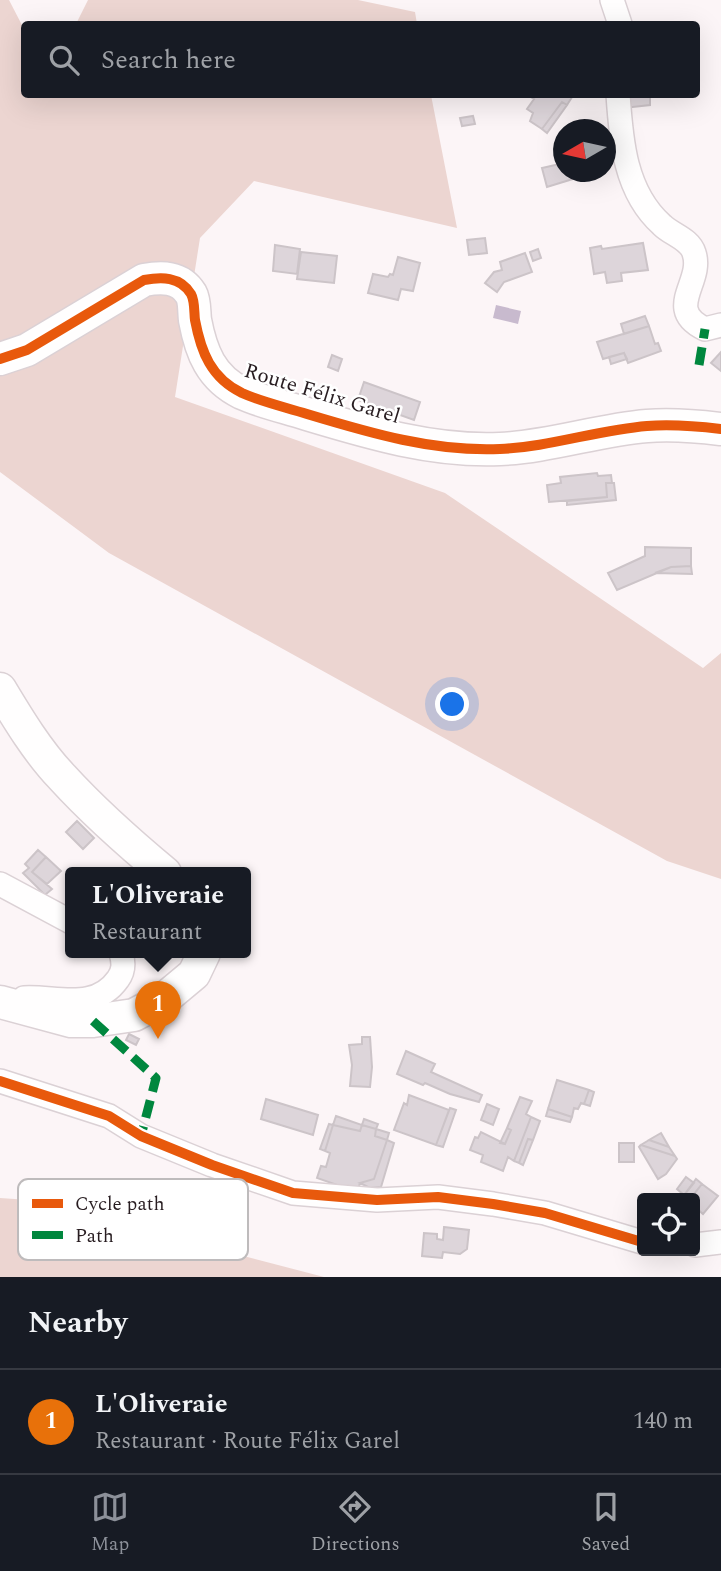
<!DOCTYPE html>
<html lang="en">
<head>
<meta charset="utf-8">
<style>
  body { margin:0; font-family:Spectral,serif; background:#20242c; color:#f1f3f6 }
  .controls { position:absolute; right:21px; bottom:21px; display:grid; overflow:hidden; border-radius:7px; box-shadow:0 7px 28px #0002 }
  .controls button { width:63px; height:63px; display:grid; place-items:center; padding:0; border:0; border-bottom:2px solid #363941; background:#171b24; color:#f1f3f6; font:35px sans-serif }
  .compass { position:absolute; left:553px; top:119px; width:63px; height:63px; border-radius:50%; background:#171b24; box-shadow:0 7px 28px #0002; rotate:261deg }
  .you { position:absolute; left:453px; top:705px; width:24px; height:24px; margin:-18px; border:5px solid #fff; border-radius:50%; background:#1a73e8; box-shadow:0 0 0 10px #1a73e833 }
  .badge { display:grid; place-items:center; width:46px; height:46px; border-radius:50%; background:#8c9099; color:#fff; font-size:23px; font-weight:700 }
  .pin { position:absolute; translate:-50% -58px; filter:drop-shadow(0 2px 4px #0008) }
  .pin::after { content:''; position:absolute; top:37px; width:24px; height:21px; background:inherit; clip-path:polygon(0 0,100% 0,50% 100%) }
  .popup { position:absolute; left:65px; top:867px; width:186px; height:91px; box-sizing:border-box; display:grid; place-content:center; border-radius:7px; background:#171b24; filter:drop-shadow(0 2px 5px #0005); font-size:23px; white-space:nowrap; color:#9ea1a6 }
  .popup b { font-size:26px; color:#f1f3f6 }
  .popup::after { content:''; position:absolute; left:50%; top:100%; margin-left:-14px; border:14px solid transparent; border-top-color:#171b24 }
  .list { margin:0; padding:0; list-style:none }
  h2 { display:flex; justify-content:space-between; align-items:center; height:91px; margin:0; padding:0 28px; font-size:30px }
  h2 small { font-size:23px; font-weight:400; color:#9ea1a6 }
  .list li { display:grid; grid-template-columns:46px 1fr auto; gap:21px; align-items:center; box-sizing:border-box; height:105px; padding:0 28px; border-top:2px solid #363941 }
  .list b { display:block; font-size:26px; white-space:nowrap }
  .list p { margin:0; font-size:23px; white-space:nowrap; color:#9ea1a6 }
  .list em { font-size:23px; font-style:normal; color:#9ea1a6 }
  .icon { flex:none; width:38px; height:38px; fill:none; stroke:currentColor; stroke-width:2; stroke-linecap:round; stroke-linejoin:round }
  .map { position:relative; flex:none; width:721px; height:1277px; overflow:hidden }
  .search { position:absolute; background:#171b24; box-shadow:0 7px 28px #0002; left:21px; right:21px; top:21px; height:77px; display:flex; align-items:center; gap:18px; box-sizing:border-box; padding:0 24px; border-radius:7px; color:#9ea1a6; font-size:26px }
  .sheet { height:196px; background:#171b24 }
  nav { display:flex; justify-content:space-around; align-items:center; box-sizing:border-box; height:98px; border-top:2px solid #363941; background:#171b24; font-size:19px; color:#9ea1a6 }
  nav a { display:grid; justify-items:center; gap:4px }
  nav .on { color:#8c9099 }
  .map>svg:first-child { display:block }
  .green { fill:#ecd5d1 }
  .water { fill:#c8bace }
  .building { fill:#ddd5da; stroke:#ccc4c8; stroke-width:2 }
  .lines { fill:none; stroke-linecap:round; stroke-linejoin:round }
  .street-casing { stroke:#dbd1d5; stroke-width:26 }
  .secondary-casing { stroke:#dbd1d5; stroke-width:35 }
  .street { stroke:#fffefe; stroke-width:23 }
  .secondary { stroke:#fffefe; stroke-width:32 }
  .quiet { stroke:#00873e; stroke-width:9; stroke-dasharray:18 9; stroke-linecap:butt }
  .cycleway-casing { stroke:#fff; stroke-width:15 }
  .cycleway { stroke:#e8590c; stroke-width:10 }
  .labels { text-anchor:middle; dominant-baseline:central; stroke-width:5; stroke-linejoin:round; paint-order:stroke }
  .street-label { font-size:21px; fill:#281d21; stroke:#fff }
  .key { fill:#fff; stroke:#bebbbc; stroke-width:2 }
  .key-label { font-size:19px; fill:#281d21 }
</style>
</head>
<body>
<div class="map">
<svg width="721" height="1277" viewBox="0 0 721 1277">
  <rect width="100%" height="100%" fill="#fcf5f7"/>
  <path class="green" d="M 0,0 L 9,0 L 24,29 L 24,94 L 431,95 L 457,228 L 254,181 L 200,238 L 175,397 L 445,493 L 703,668 L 721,653 L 721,879 L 667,861 L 109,553 L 0,472 Z
    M 88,0 L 358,0 L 415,12 L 417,24 L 76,24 Z
    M 0,1198 L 29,1200 L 324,1277 L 0,1277 Z"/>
  <path class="water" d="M 496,305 L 521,311 L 518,324 L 493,318 Z"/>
  <path class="building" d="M 530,94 L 574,94 L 567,105 L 562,102 L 542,129 L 530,121 L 533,113 L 527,109 L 534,99 L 529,96 Z
    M 622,94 L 654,94 L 650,95 L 650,105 L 624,108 Z
    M 562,102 L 567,105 L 547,133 L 542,129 Z
    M 473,116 L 475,124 L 462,126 L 460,118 Z
    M 564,163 L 564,172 L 574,172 L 576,178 L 547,187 L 542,168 Z
    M 485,238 L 487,253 L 469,255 L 467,240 Z
    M 643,243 L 648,270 L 621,273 L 622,281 L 607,283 L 605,272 L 594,274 L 590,248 L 601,246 L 602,249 Z
    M 275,245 L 300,249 L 297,274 L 273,271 Z
    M 538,249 L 541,258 L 533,261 L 530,252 Z
    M 301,252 L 337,256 L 334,283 L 297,279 Z
    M 525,253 L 532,272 L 504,282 L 497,292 L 485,283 L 494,272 L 502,270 L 500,262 Z
    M 398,257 L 420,263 L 413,291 L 401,289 L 398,300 L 368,293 L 373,274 L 388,277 L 390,274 L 393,275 Z
    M 645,316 L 649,326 L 624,334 L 621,324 Z
    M 649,326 L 655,344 L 658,343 L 661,351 L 628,363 L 624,353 L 603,359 L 597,342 Z
    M 721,352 L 721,371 L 711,363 Z
    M 624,353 L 627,359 L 611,364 L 609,357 Z
    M 332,355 L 342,359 L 338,371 L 328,367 Z
    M 364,382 L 420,402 L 414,420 L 358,400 Z
    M 597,473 L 598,476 L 611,475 L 612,483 L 606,483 L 607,497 L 549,502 L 547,485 L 561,483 L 560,477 Z
    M 606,483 L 614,483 L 616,500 L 567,505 L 567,501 L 607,497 Z
    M 645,547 L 691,548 L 691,566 L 671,567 L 617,590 L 608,573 L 645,556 Z
    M 691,566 L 692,574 L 655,573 L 671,567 Z
    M 77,821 L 94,838 L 83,849 L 66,832 Z
    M 38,850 L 46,857 L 32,872 L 52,889 L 45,895 L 23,873 L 29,868 L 25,864 Z
    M 46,857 L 61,871 L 47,884 L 32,872 Z
    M 129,1034 L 139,1039 L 136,1045 L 126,1040 Z
    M 362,1037 L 370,1037 L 372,1067 L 370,1087 L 350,1086 L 352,1065 L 349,1045 L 362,1044 Z
    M 406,1051 L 435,1064 L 431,1072 L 482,1095 L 479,1102 L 450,1094 L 425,1083 L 423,1085 L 397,1074 Z
    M 557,1080 L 589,1090 L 584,1104 L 581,1103 L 578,1109 L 574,1108 L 572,1117 L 548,1109 Z
    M 589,1090 L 594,1092 L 590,1106 L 584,1104 Z
    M 409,1095 L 449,1110 L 436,1145 L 394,1130 L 404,1103 L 407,1105 Z
    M 520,1097 L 532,1101 L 526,1114 L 531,1117 L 514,1161 L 508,1157 L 503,1171 L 481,1162 L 483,1155 L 470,1150 L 475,1137 L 478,1138 L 481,1132 L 505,1144 L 511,1130 L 507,1128 Z
    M 266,1099 L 318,1115 L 313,1135 L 261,1119 Z
    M 487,1104 L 499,1109 L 493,1125 L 481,1120 Z
    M 450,1108 L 456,1110 L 443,1147 L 436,1145 Z
    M 548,1109 L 572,1117 L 570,1122 L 546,1116 Z
    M 336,1116 L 362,1125 L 360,1131 L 333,1125 Z
    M 531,1117 L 540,1121 L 533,1140 L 528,1139 L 519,1163 L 514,1161 Z
    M 364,1119 L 378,1124 L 376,1129 L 362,1125 Z
    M 329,1124 L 333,1125 L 325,1151 L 320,1149 Z
    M 333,1125 L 360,1131 L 362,1125 L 376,1129 L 375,1136 L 387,1140 L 374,1179 L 360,1183 L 357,1192 L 317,1178 L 321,1166 L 326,1167 L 330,1153 L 325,1151 Z
    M 507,1128 L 511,1130 L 505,1144 L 500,1143 Z
    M 376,1129 L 389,1133 L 387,1140 L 375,1136 Z
    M 661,1133 L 669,1147 L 649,1140 Z
    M 528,1139 L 533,1140 L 523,1165 L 519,1163 Z
    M 387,1140 L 394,1143 L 381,1187 L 370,1188 L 360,1183 L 374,1179 Z
    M 649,1140 L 669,1147 L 675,1156 L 641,1145 Z
    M 619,1143 L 634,1143 L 634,1162 L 619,1162 Z
    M 641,1145 L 675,1156 L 677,1159 L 666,1174 L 658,1179 L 639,1147 Z
    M 686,1177 L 694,1183 L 684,1195 L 677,1189 Z
    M 696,1179 L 702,1184 L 691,1198 L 682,1198 Z
    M 702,1184 L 718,1196 L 703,1214 L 695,1207 L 695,1198 L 691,1198 Z
    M 444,1227 L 469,1230 L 467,1249 L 460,1254 L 443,1252 L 442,1258 L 422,1256 L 424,1233 L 437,1234 L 437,1239 L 443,1240 Z"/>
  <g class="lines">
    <g class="street-casing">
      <path id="street" d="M 612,0 L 620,24
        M 618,94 C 621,141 625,192 662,225 C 672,235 690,239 694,253 C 704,282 663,309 705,329 L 721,325
        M 0,884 L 71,922
        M 24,998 C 56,996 95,1012 118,979 C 124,971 124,963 121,953
        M 0,1081 L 109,1116 L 141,1136 L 212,1165 L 293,1193 L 377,1200 L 438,1197 L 493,1204 L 545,1213 L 642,1242
        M 695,1245 L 721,1242"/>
    </g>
    <g class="secondary-casing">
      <path id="secondary" d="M 0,359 L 27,350 L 144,280 C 161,277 180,276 191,294 C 195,301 194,313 195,320 C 201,352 211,378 242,393 C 262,402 285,407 307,414 C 370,433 434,452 500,449 C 549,447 598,430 647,426 C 672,424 696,426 721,429
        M 0,689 C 18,719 38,752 62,777 C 93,811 129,843 165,873
        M 0,1002 L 71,1021 L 93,1021 L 134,1015 L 164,999 L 194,974 L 204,953"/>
    </g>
    <use href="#street" class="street"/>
    <use href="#secondary" class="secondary"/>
    <path class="quiet" d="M 699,365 L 705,329
      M 93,1021 L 156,1078 L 141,1136"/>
    <g class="cycleway-casing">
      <path id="cycleway" d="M 0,359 L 27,350 L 144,280 C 161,277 180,276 191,294 C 195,301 194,313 195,320 C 201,352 211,378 242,393 C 262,402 285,407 307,414 C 370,433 434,452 500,449 C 549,447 598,430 647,426 C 672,424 696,426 721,429
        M 0,1081 L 109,1116 L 141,1136 L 212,1165 L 293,1193 L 377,1200 L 438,1197 L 493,1204 L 545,1213 L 642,1242"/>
    </g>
    <use href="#cycleway" class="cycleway"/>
  </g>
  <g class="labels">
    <g class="street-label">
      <text transform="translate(322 394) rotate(17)">Route Félix Garel</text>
    </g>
  </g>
  <rect x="18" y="1179" width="230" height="81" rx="10" class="key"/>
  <rect x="32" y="1199" width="31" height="9" fill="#e8590c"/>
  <rect x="32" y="1231" width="31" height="8" fill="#00873e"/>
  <g class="key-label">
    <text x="75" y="1210">Cycle path</text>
    <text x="75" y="1242">Path</text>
  </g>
</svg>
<div class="controls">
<button><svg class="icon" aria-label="locate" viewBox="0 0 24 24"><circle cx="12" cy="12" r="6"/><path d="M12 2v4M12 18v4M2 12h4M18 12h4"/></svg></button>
</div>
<svg class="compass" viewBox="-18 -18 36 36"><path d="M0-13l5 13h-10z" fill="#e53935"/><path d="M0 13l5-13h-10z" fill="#9ea1a6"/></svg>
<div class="you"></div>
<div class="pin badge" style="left:158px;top:1039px;background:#e8710a">1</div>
<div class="popup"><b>L'Oliveraie</b>Restaurant</div>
<div class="search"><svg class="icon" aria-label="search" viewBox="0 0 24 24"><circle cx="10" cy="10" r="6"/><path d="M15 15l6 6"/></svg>Search here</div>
</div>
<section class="sheet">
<h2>Nearby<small></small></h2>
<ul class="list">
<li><span class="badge" style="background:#e8710a">1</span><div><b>L'Oliveraie</b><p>Restaurant · Route Félix Garel</p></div><em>140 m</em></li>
</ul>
</section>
<nav>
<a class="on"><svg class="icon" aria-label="map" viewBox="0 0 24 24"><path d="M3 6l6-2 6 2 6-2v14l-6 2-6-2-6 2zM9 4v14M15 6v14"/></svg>Map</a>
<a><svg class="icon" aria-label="directions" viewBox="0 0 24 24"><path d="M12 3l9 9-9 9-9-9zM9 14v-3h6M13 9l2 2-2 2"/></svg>Directions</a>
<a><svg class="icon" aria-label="saved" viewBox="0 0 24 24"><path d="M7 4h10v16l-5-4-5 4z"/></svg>Saved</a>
</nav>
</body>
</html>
